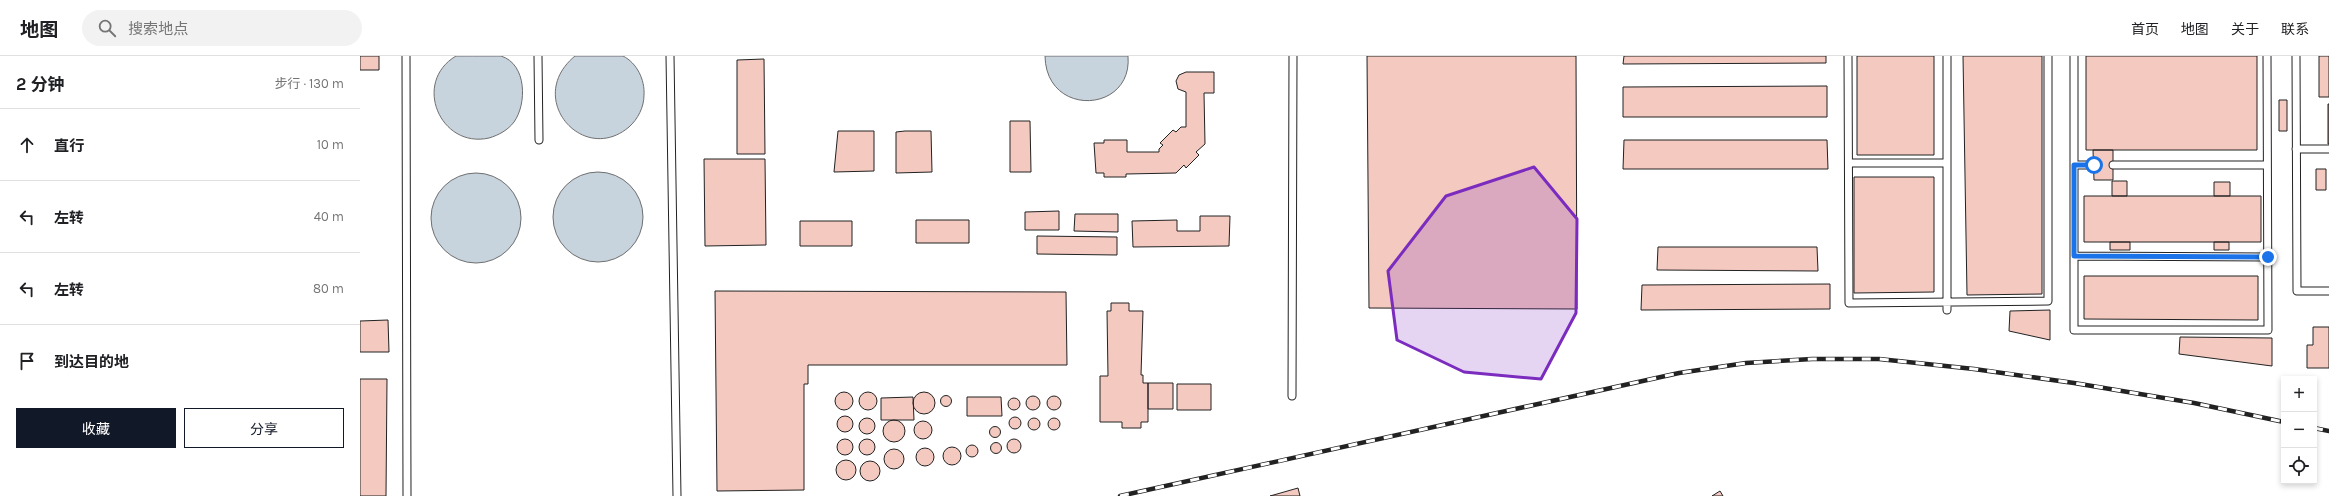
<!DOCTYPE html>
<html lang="zh">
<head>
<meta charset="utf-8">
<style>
  body { margin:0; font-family:Karla,"Noto Sans SC",sans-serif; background:#f2f2f2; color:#202124 }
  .controls { position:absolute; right:12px; bottom:12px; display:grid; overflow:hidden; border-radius:0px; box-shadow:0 2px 6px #0003 }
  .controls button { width:36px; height:36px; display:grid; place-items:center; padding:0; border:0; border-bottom:1px solid #e0e0e0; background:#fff; color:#202124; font:20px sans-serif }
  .stop { position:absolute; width:12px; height:12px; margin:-9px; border:3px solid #1a73e8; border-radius:50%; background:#fff }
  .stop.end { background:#1a73e8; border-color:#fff; box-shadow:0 1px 4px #0008 }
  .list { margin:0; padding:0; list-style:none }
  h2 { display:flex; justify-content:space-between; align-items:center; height:52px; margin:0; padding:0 16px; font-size:17px }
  h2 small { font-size:13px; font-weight:400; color:#757577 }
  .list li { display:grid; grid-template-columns:26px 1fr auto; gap:12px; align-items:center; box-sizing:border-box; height:72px; padding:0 16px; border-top:1px solid #e0e0e0 }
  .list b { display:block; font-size:15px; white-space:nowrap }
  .list em { font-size:13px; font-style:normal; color:#757577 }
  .actions { display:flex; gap:8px; padding:12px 16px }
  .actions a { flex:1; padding:9px 0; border:1px solid #111827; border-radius:0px; text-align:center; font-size:14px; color:#111827 }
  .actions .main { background:#111827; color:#fff }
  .icon { flex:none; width:22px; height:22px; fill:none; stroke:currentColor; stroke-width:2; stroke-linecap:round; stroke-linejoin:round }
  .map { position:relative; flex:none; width:1969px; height:440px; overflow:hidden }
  header { display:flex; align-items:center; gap:24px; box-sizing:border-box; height:56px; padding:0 20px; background:#fff; border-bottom:1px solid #e0e0e0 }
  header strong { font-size:19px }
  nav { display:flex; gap:22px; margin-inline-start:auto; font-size:14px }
  .search { width:280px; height:36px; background:#f2f2f2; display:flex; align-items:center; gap:10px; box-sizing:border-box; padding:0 14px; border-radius:22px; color:#757577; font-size:15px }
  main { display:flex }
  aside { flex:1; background:#fff }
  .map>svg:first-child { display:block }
  .water { fill:#c7d3dd; stroke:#6f6f6f }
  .building { fill:#f3c9c0; stroke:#222 }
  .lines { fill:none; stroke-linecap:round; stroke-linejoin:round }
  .lane-casing { stroke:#222; stroke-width:9 }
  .lane { stroke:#fff; stroke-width:7 }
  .rail-casing { stroke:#222; stroke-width:4.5 }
  .rail { stroke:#fff; stroke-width:3; stroke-dasharray:9; stroke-linecap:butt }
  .route { stroke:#1a73e8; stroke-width:5 }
  .marked { fill:#7b2cbf; fill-opacity:0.2; stroke:#7b2cbf; stroke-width:3; stroke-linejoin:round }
</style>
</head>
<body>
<header>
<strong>地图</strong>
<div class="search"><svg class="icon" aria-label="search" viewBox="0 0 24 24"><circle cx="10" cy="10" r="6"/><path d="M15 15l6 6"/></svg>搜索地点</div>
<nav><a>首页</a><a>地图</a><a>关于</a><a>联系</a></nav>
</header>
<main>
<aside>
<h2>2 分钟<small>步行 · 130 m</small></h2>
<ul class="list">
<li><svg class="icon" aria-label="ahead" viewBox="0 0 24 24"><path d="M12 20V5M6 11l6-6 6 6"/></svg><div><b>直行</b></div><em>10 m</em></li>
<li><svg class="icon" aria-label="left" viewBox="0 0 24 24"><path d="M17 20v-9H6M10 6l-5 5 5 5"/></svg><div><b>左转</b></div><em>40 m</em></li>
<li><svg class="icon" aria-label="left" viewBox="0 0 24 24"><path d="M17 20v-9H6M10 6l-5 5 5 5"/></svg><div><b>左转</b></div><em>80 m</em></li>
<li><svg class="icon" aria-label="arrive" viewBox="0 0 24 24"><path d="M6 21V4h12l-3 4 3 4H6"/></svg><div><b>到达目的地</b></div></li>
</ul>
<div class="actions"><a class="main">收藏</a><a>分享</a></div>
</aside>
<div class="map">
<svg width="1969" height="440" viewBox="0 0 1969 440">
  <rect width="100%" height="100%" fill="#fff"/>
  <path class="water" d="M 96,0 C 108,0 130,0 141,0 C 167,8 167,48 154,66 C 148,74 139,79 129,82 C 80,93 52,26 96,0 Z
    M 215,0 L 263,0 C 277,7 285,24 284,39 C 284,51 278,63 269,71 C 223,110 164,42 215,0 Z
    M 685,0 L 768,0 C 773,57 686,62 685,0 Z
    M193 161a45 45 0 1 1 90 0a45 45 0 1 1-90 0Z
    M71 162a45 45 0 1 1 90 0a45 45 0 1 1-90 0Z"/>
  <path class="building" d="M 0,0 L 19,0 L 19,14 L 0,14 Z
    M 1007,0 L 1216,0 L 1217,253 L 1009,252 Z
    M 1264,0 L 1466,0 L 1466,7 L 1263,8 Z
    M 1497,0 L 1574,0 L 1574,99 L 1497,99 Z
    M 1603,0 L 1682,0 L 1682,238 L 1607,239 Z
    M 1726,0 L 1897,0 L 1897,94 L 1726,94 Z
    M 1959,0 L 1969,0 L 1969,41 L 1959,41 Z
    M 404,3 L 405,98 L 377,98 L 377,4 Z
    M 826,16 L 854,16 L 854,37 L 844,37 L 845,88 L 836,96 L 839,99 L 826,112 L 824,109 L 816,117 L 766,118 L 766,121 L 744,121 L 744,117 L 736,117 L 734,87 L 744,87 L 744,84 L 767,84 L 767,96 L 799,96 L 799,93 L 803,89 L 800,87 L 813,74 L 816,76 L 821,71 L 826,71 L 826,36 L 818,33 L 816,25 L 819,19 Z
    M 1467,30 L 1467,61 L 1263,61 L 1263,31 Z
    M 1919,44 L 1927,44 L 1927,75 L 1919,75 Z
    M 1968,48 L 1969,48 L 1969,88 L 1968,88 Z
    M 650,65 L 670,65 L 671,116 L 650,116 Z
    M 478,75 L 514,75 L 514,115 L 474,116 Z
    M 545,75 L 571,75 L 572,116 L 536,117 L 536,76 Z
    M 1264,84 L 1467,84 L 1468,113 L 1263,113 Z
    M 1733,94 L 1753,94 L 1753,124 L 1734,124 Z
    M 344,103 L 405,103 L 406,189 L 345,190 Z
    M 1956,113 L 1966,113 L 1966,134 L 1956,134 Z
    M 1494,121 L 1574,121 L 1574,236 L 1494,237 Z
    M 1752,125 L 1767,125 L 1767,140 L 1752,140 Z
    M 1854,126 L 1870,126 L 1870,140 L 1854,140 Z
    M 1724,140 L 1901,140 L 1901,186 L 1724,186 Z
    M 699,155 L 699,174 L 665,174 L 665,156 Z
    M 715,158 L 758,158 L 758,176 L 714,175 Z
    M 840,160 L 870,160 L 869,190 L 773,191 L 772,165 L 817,164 L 817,175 L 840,175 Z
    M 556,164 L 609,164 L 609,187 L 556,187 Z
    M 440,165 L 492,165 L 492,190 L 440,190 Z
    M 677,180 L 757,181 L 757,199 L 677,198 Z
    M 1750,186 L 1770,186 L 1770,194 L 1750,194 Z
    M 1854,186 L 1869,186 L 1869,194 L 1854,194 Z
    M 1298,191 L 1457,191 L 1458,215 L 1297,214 Z
    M 1724,220 L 1898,220 L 1898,264 L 1724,263 Z
    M 1470,228 L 1470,253 L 1281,254 L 1282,229 Z
    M 355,235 L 706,236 L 707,309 L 448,309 L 448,328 L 444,328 L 444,434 L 357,435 Z
    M 751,247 L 769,247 L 769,255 L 783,255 L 781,319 L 783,319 L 783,327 L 788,327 L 788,366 L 781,366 L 781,372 L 762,372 L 762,366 L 740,366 L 740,320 L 748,320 L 747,255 L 751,255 Z
    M 1690,254 L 1690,284 L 1649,275 L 1650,255 Z
    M 28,264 L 29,296 L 0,296 L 0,265 Z
    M 1953,271 L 1969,271 L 1969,312 L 1947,312 L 1947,289 L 1953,289 Z
    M 1820,281 L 1912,282 L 1912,310 L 1819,298 Z
    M 0,323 L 27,323 L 26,440 L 0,440 Z
    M 788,327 L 813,327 L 813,353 L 788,353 Z
    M 817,328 L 851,328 L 851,354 L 817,354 Z
    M475 345a9 9 0 1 1 18 0a9 9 0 1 1-18 0Z
    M553 347a11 11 0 1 1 22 0a11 11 0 1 1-22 0Z
    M499 345a9 9 0 1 1 18 0a9 9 0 1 1-18 0Z
    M580.5 345a5.5 5.5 0 1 1 11 0a5.5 5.5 0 1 1-11 0Z
    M687 347a7 7 0 1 1 14 0a7 7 0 1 1-14 0Z
    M666 347a7 7 0 1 1 14 0a7 7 0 1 1-14 0Z
    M 553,341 L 554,364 L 521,364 L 521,342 Z
    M 607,341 L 641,341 L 642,360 L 607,360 Z
    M648 348a6 6 0 1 1 12 0a6 6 0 1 1-12 0Z
    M477 368a8 8 0 1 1 16 0a8 8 0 1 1-16 0Z
    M649 367a6 6 0 1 1 12 0a6 6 0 1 1-12 0Z
    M688 368a6 6 0 1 1 12 0a6 6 0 1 1-12 0Z
    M668 368a6 6 0 1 1 12 0a6 6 0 1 1-12 0Z
    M499 370a8 8 0 1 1 16 0a8 8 0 1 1-16 0Z
    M523 375a11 11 0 1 1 22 0a11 11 0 1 1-22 0Z
    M554 374a9 9 0 1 1 18 0a9 9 0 1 1-18 0Z
    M629.5 376a5.5 5.5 0 1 1 11 0a5.5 5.5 0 1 1-11 0Z
    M477 391a8 8 0 1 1 16 0a8 8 0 1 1-16 0Z
    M499 391a8 8 0 1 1 16 0a8 8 0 1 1-16 0Z
    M647 390a7 7 0 1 1 14 0a7 7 0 1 1-14 0Z
    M630.5 392a5.5 5.5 0 1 1 11 0a5.5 5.5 0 1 1-11 0Z
    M606 395a6 6 0 1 1 12 0a6 6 0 1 1-12 0Z
    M583 400a9 9 0 1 1 18 0a9 9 0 1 1-18 0Z
    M556 401a9 9 0 1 1 18 0a9 9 0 1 1-18 0Z
    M524 403a10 10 0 1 1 20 0a10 10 0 1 1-20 0Z
    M476 414a10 10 0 1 1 20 0a10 10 0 1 1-20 0Z
    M500 415a10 10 0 1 1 20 0a10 10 0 1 1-20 0Z
    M 938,432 L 940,440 L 910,440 Z
    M 1360,435 L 1363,440 L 1352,440 Z"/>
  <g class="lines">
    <g class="lane-casing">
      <path id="lane" d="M 46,0 L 47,440
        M 178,0 L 179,84
        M 310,0 L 317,440
        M 1488,0 L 1489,247 L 1688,245 L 1688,0
        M 1587,0 L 1587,254
        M 1714,0 L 1714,274 L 1908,274 L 1907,0
        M 1936,0 L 1937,235 L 1969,235
        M 1936,93 L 1969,93
        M 1489,107 L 1587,107
        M 1714,109 L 1734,109
        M 1753,109 L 1907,109
        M 1714,200 L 1907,201
        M 932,340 L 933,0"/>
    </g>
    <use href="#lane" class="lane"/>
    <g class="rail-casing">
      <path id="rail" d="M 1954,372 L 1969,375
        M 760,440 L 1319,317 L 1386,307 L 1452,303 L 1519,303 L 1614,313 L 1714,327 L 1834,347 L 1924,366"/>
    </g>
    <use href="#rail" class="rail"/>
  </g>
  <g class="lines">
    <path class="route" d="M 1734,109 L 1714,109 L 1714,200 L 1908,201"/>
  </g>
  <path class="marked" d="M 1174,111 L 1217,163 L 1216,257 L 1181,323 L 1104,316 L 1037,284 L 1028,215 L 1086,140 Z"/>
</svg>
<div class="controls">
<button>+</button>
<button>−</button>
<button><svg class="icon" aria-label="locate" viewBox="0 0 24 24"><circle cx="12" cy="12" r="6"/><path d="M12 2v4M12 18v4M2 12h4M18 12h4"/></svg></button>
</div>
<div class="stop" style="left:1734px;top:109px"></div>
<div class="stop end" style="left:1908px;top:201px"></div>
</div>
</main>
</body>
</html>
